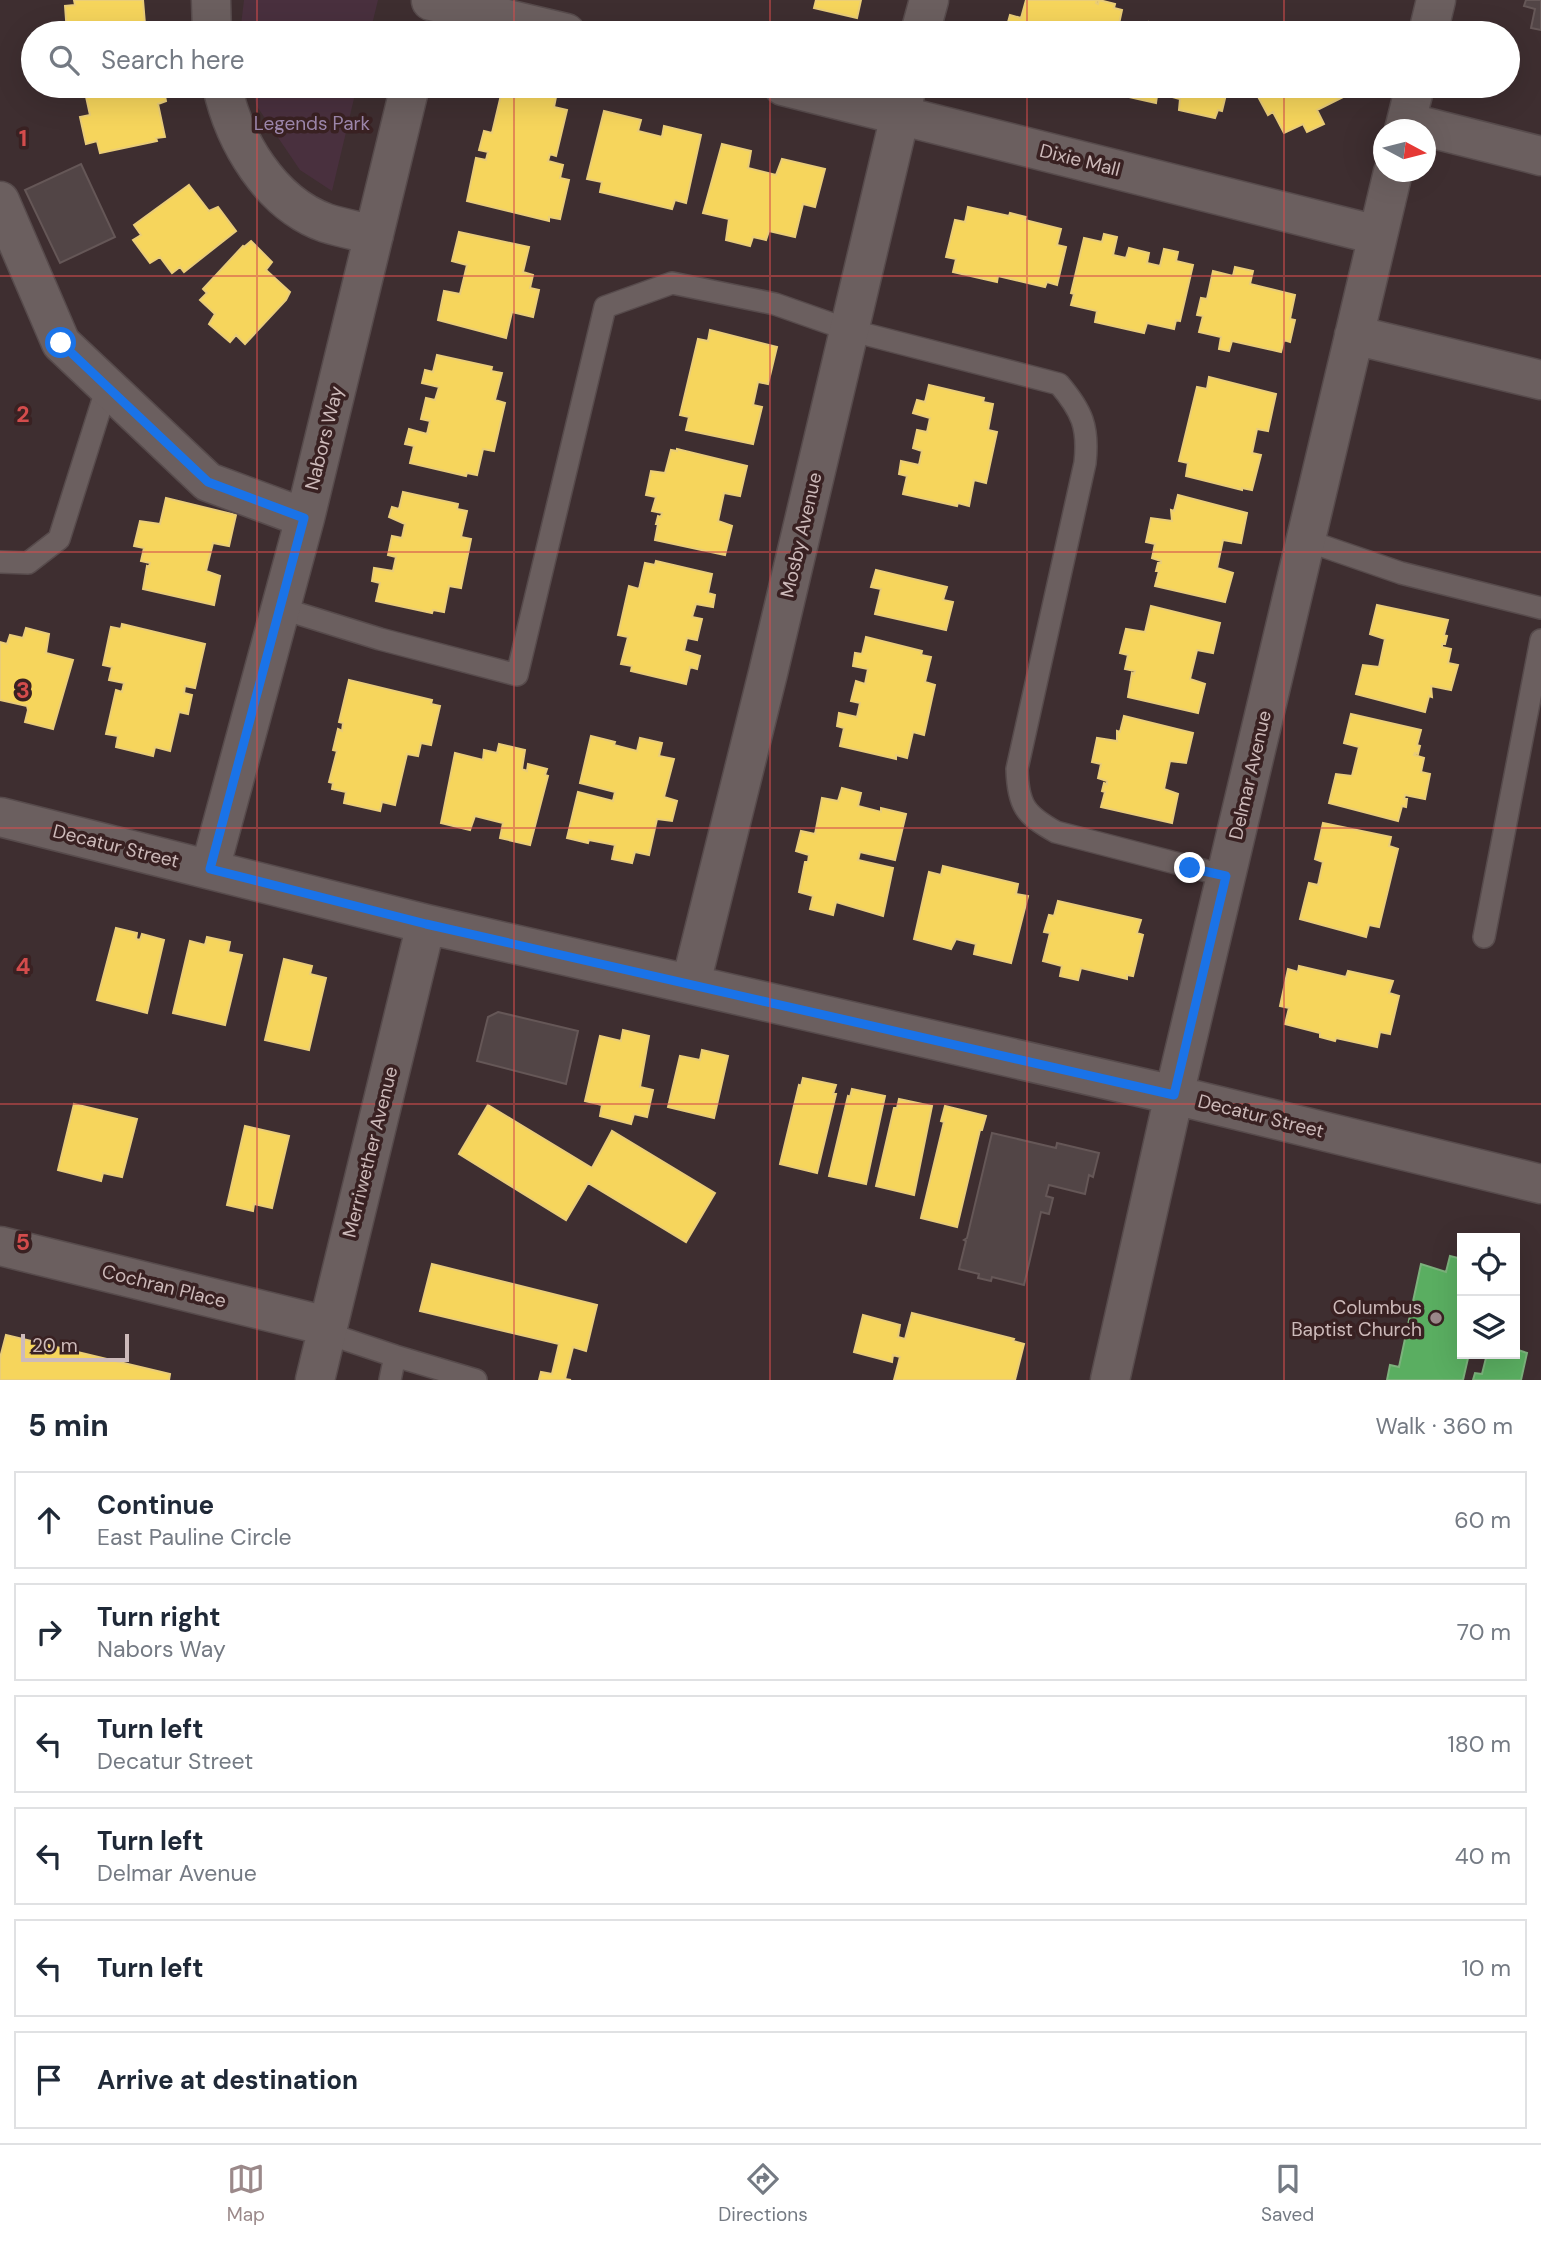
<!DOCTYPE html>
<html lang="en">
<head>
<meta charset="utf-8">
<style>
  body { margin:0; font-family:"DM Sans",sans-serif; background:#f6f6f7; color:#1f2937 }
  .controls { position:absolute; right:21px; bottom:21px; display:grid; overflow:hidden; border-radius:0px; box-shadow:0 7px 28px #0002 }
  .controls button { width:63px; height:63px; display:grid; place-items:center; padding:0; border:0; border-bottom:2px solid #e0e1e3; background:#fff; color:#1f2937; font:35px sans-serif }
  .compass { position:absolute; left:1373px; top:119px; width:63px; height:63px; border-radius:50%; background:#fff; box-shadow:0 7px 28px #0002; rotate:97deg }
  .scale { position:absolute; left:21px; bottom:18px; width:108px; box-sizing:border-box; padding-left:7px; border:4px solid #cdbaba; border-top:0; font-size:19px; line-height:24px; white-space:nowrap; color:#cdbaba; -webkit-text-stroke:5px #392122; paint-order:stroke }
  .stop { position:absolute; width:21px; height:21px; margin:-16px; border:5px solid #1a73e8; border-radius:50%; background:#fff }
  .stop.end { background:#1a73e8; border-color:#fff; box-shadow:0 2px 7px #0008 }
  .list { margin:0; padding:0; list-style:none }
  h2 { display:flex; justify-content:space-between; align-items:center; height:91px; margin:0; padding:0 28px; font-size:30px }
  h2 small { font-size:23px; font-weight:400; color:#747a83 }
  .list li { display:grid; grid-template-columns:46px 1fr auto; gap:21px; align-items:center; box-sizing:border-box; height:98px; margin:0 14px 14px; padding:0 14px; border:2px solid #e0e1e3; border-radius:0px }
  .list b { display:block; font-size:26px; white-space:nowrap }
  .list p { margin:0; font-size:23px; white-space:nowrap; color:#747a83 }
  .list em { font-size:23px; font-style:normal; color:#747a83 }
  .icon { flex:none; width:38px; height:38px; fill:none; stroke:currentColor; stroke-width:2; stroke-linecap:round; stroke-linejoin:round }
  .map { position:relative; flex:none; width:1541px; height:1380px; overflow:hidden }
  .search { position:absolute; background:#fff; box-shadow:0 7px 28px #0002; left:21px; right:21px; top:21px; height:77px; display:flex; align-items:center; gap:18px; box-sizing:border-box; padding:0 24px; border-radius:38px; color:#747a83; font-size:26px }
  .sheet { height:763px; background:#fff }
  nav { display:flex; justify-content:space-around; align-items:center; box-sizing:border-box; height:98px; border-top:2px solid #e0e1e3; background:#fff; font-size:19px; color:#747a83 }
  nav a { display:grid; justify-items:center; gap:4px }
  nav .on { color:#9b898a }
  .map>svg:first-child { display:block }
  .green { fill:#49303e }
  .homes { fill:#f6d55c; stroke:#eacd78; stroke-width:2 }
  .public { fill:#5aae61; stroke:#7cb27c; stroke-width:2 }
  .building { fill:#524546; stroke:#655757; stroke-width:2 }
  .lines { fill:none; stroke-linecap:round; stroke-linejoin:round }
  .service-casing { stroke:#574b4c; stroke-width:24 }
  .minor-casing { stroke:#574b4c; stroke-width:41 }
  .service { stroke:#6b5f5f; stroke-width:21 }
  .minor { stroke:#6b5f5f; stroke-width:38 }
  .route { stroke:#1a73e8; stroke-width:9 }
  .grid { fill:none; stroke:#d44c4c; stroke-width:2; stroke-opacity:0.55 }
  .poi-dot { fill:#9b898a; stroke:#392122; stroke-width:2.5 }
  .labels { text-anchor:middle; dominant-baseline:central; stroke-width:7; stroke-linejoin:round; paint-order:stroke }
  .park-label { font-size:19px; fill:#9d87ac; stroke:#392122 }
  .street-label { font-size:19px; fill:#cdbaba; stroke:#392122 }
  .poi-label { font-size:19px; fill:#cdbaba; stroke:#392122; text-anchor:end }
  .grid-label { font-size:23px; text-anchor:middle; font-weight:bold; fill:#d44c4c; stroke:#392122; stroke-width:7; stroke-linejoin:round; paint-order:stroke }
</style>
</head>
<body>
<div class="map">
<svg width="1541" height="1380" viewBox="0 0 1541 1380">
  <rect width="100%" height="100%" fill="#3e2e30"/>
  <path class="green" d="M 244,0 L 378,0 L 370,33 L 240,33 Z
    M 252,86 L 357,86 L 332,191 L 300,170 L 256,105 Z"/>
  <path class="homes" d="M 74,0 L 143,0 L 145,24 L 153,24 L 154,33 L 67,33 L 65,6 L 75,5 Z
    M 816,0 L 861,0 L 857,18 L 814,8 Z
    M 1026,0 L 1097,0 L 1096,3 L 1098,4 L 1099,0 L 1115,4 L 1114,8 L 1122,10 L 1117,33 L 1005,33 L 1010,15 L 1021,18 Z
    M 1149,22 L 1170,26 L 1201,33 L 1131,33 L 1132,28 L 1147,31 Z
    M 93,86 L 163,86 L 166,101 L 158,104 L 165,137 L 156,138 L 157,141 L 100,153 L 97,141 L 86,144 L 80,117 L 90,115 L 85,92 L 94,90 Z
    M 1122,86 L 1228,86 L 1222,111 L 1218,110 L 1215,118 L 1179,110 L 1180,99 L 1161,94 L 1157,96 L 1156,103 L 1120,95 Z
    M 1258,86 L 1357,86 L 1359,89 L 1317,110 L 1324,124 L 1307,132 L 1303,124 L 1284,133 L 1273,112 L 1268,115 L 1256,93 L 1260,91 Z
    M 518,88 L 556,97 L 554,107 L 567,110 L 556,156 L 550,154 L 548,161 L 563,165 L 560,178 L 569,180 L 560,219 L 549,217 L 549,221 L 467,201 L 476,158 L 486,160 L 488,152 L 479,150 L 484,131 L 492,133 L 501,95 L 515,98 Z
    M 604,111 L 641,120 L 638,131 L 662,137 L 664,126 L 701,135 L 686,203 L 675,200 L 672,209 L 600,192 L 602,182 L 587,179 Z
    M 722,144 L 751,151 L 748,168 L 776,175 L 782,159 L 825,169 L 815,207 L 803,204 L 795,237 L 769,231 L 766,240 L 753,237 L 750,246 L 726,240 L 729,219 L 703,213 Z
    M 189,185 L 209,211 L 218,207 L 236,231 L 184,272 L 180,267 L 172,273 L 160,257 L 150,263 L 133,240 L 141,235 L 134,225 Z
    M 968,207 L 1009,216 L 1010,213 L 1026,217 L 1025,220 L 1061,229 L 1057,245 L 1066,247 L 1057,285 L 1047,282 L 1045,287 L 998,276 L 997,282 L 953,272 L 956,259 L 946,257 L 955,220 L 965,222 Z
    M 459,232 L 529,247 L 523,272 L 533,275 L 530,288 L 539,290 L 533,317 L 512,312 L 506,338 L 438,320 L 444,291 L 460,294 L 467,265 L 452,261 Z
    M 1104,234 L 1117,237 L 1113,255 L 1126,258 L 1129,248 L 1149,253 L 1147,263 L 1160,266 L 1164,249 L 1178,252 L 1176,261 L 1193,265 L 1180,321 L 1176,320 L 1174,329 L 1147,323 L 1144,333 L 1095,322 L 1097,311 L 1071,305 L 1074,294 L 1071,293 L 1084,238 L 1102,242 Z
    M 251,241 L 272,262 L 266,270 L 290,292 L 286,300 L 245,344 L 236,335 L 230,342 L 209,324 L 215,314 L 200,300 L 207,293 L 203,289 L 243,246 L 244,247 Z
    M 1235,267 L 1253,271 L 1250,284 L 1295,295 L 1290,319 L 1295,320 L 1290,342 L 1284,340 L 1281,352 L 1232,341 L 1229,351 L 1219,349 L 1221,337 L 1199,332 L 1203,316 L 1197,315 L 1201,298 L 1207,299 L 1213,271 L 1233,276 Z
    M 710,330 L 777,347 L 768,384 L 758,382 L 753,405 L 762,407 L 753,444 L 686,430 L 689,417 L 680,415 L 698,339 L 708,341 Z
    M 437,355 L 492,367 L 491,371 L 502,373 L 495,400 L 505,403 L 494,451 L 483,449 L 477,475 L 467,473 L 466,476 L 410,463 L 414,446 L 405,444 L 409,429 L 427,434 L 430,421 L 421,419 L 426,398 L 435,400 L 439,387 L 422,383 L 425,370 L 433,372 Z
    M 1209,377 L 1276,394 L 1268,431 L 1257,429 L 1252,453 L 1261,455 L 1252,490 L 1242,488 L 1242,490 L 1186,476 L 1188,463 L 1179,461 L 1197,387 L 1207,389 Z
    M 929,385 L 984,398 L 983,402 L 993,404 L 988,430 L 997,432 L 986,483 L 974,480 L 969,506 L 958,503 L 957,506 L 903,494 L 907,476 L 899,474 L 901,461 L 919,465 L 922,451 L 913,448 L 917,430 L 927,432 L 930,418 L 913,413 L 917,400 L 925,402 Z
    M 677,449 L 747,466 L 740,496 L 724,493 L 718,521 L 732,526 L 725,555 L 655,540 L 658,524 L 656,524 L 658,516 L 661,517 L 662,513 L 652,511 L 656,497 L 646,495 L 651,471 L 665,473 L 671,450 L 677,451 Z
    M 403,492 L 458,504 L 457,509 L 467,511 L 461,537 L 471,539 L 461,588 L 449,586 L 444,612 L 433,610 L 432,613 L 376,601 L 380,583 L 372,581 L 374,568 L 393,571 L 396,557 L 388,555 L 392,536 L 402,538 L 405,524 L 389,517 L 392,507 L 399,509 Z
    M 1178,495 L 1247,513 L 1241,543 L 1223,540 L 1217,568 L 1233,573 L 1225,602 L 1155,586 L 1159,571 L 1156,571 L 1158,563 L 1161,563 L 1161,561 L 1152,558 L 1155,544 L 1146,542 L 1151,518 L 1172,521 L 1171,510 L 1174,511 Z
    M 166,498 L 236,515 L 229,546 L 213,543 L 206,571 L 220,576 L 214,605 L 143,589 L 147,566 L 149,567 L 150,563 L 141,561 L 144,548 L 134,546 L 140,521 L 160,524 Z
    M 656,561 L 712,574 L 708,593 L 715,595 L 713,607 L 696,604 L 692,617 L 702,619 L 697,640 L 687,638 L 684,651 L 700,656 L 697,669 L 690,667 L 686,684 L 631,671 L 632,666 L 621,664 L 628,637 L 618,635 L 629,586 L 639,589 L 645,563 L 655,565 Z
    M 876,570 L 947,587 L 943,600 L 953,602 L 946,630 L 875,614 L 881,589 L 871,587 Z
    M 1377,605 L 1448,620 L 1444,635 L 1447,636 L 1445,644 L 1442,644 L 1442,647 L 1451,649 L 1448,663 L 1458,665 L 1451,690 L 1431,686 L 1432,697 L 1429,696 L 1425,712 L 1356,694 L 1363,665 L 1379,667 L 1385,639 L 1370,634 Z
    M 1151,606 L 1220,623 L 1213,653 L 1197,650 L 1190,679 L 1205,684 L 1198,713 L 1128,697 L 1132,673 L 1134,674 L 1135,671 L 1125,669 L 1128,655 L 1120,653 L 1126,629 L 1145,632 Z
    M 122,624 L 205,644 L 195,688 L 185,686 L 184,693 L 192,695 L 188,714 L 179,712 L 170,751 L 155,747 L 153,756 L 116,747 L 118,736 L 106,734 L 116,690 L 122,692 L 124,683 L 109,680 L 112,667 L 103,665 L 111,627 L 121,629 Z
    M 26,628 L 49,634 L 46,653 L 73,660 L 53,729 L 25,722 L 28,710 L 27,706 L 0,700 L 0,642 L 7,644 L 10,635 L 23,638 Z
    M 866,637 L 922,651 L 921,655 L 931,657 L 925,682 L 935,685 L 924,735 L 913,732 L 907,758 L 896,755 L 896,759 L 840,746 L 844,728 L 837,726 L 839,713 L 857,717 L 860,703 L 851,701 L 856,681 L 865,684 L 868,669 L 853,666 L 855,653 L 862,654 Z
    M 349,680 L 432,700 L 431,704 L 440,706 L 431,745 L 421,743 L 418,756 L 407,754 L 395,805 L 382,802 L 380,811 L 344,803 L 346,792 L 332,789 L 333,783 L 329,782 L 337,751 L 333,750 L 338,729 L 342,731 L 343,723 L 339,722 Z
    M 1351,714 L 1421,730 L 1417,745 L 1420,746 L 1418,754 L 1415,753 L 1414,755 L 1424,758 L 1421,772 L 1430,774 L 1425,799 L 1405,795 L 1404,799 L 1407,799 L 1406,807 L 1402,806 L 1398,821 L 1329,803 L 1336,774 L 1352,776 L 1359,747 L 1344,743 Z
    M 1124,716 L 1193,733 L 1186,763 L 1170,761 L 1164,789 L 1178,794 L 1172,823 L 1101,807 L 1105,792 L 1102,791 L 1104,783 L 1107,784 L 1107,781 L 1098,778 L 1101,764 L 1092,762 L 1097,738 L 1117,741 L 1117,731 L 1120,732 Z
    M 591,736 L 615,742 L 614,745 L 637,751 L 640,738 L 662,743 L 659,756 L 674,759 L 664,797 L 677,801 L 672,821 L 657,819 L 649,855 L 635,852 L 632,863 L 612,859 L 615,845 L 589,840 L 588,843 L 567,838 L 578,792 L 613,801 L 615,792 L 580,783 Z
    M 499,744 L 525,750 L 522,769 L 527,771 L 528,764 L 547,769 L 545,775 L 548,776 L 530,845 L 500,838 L 503,823 L 475,816 L 470,830 L 441,823 L 455,753 L 483,760 L 484,750 L 497,753 Z
    M 842,788 L 861,793 L 858,806 L 881,812 L 881,808 L 906,814 L 895,860 L 860,852 L 858,860 L 893,868 L 883,916 L 836,902 L 833,915 L 810,909 L 813,896 L 799,892 L 805,862 L 808,862 L 809,855 L 796,851 L 801,831 L 815,834 L 822,798 L 838,801 Z
    M 1323,823 L 1391,837 L 1389,846 L 1398,849 L 1379,927 L 1369,925 L 1366,937 L 1300,919 L 1309,883 L 1318,885 L 1323,862 L 1315,859 Z
    M 943,866 L 1018,884 L 1016,894 L 1028,896 L 1011,963 L 974,954 L 976,944 L 956,939 L 951,949 L 914,939 L 929,872 L 941,875 Z
    M 1058,901 L 1141,920 L 1137,933 L 1143,935 L 1133,976 L 1127,975 L 1127,979 L 1081,968 L 1078,980 L 1060,976 L 1062,966 L 1043,961 L 1050,933 L 1044,932 L 1049,915 L 1054,916 Z
    M 116,928 L 137,933 L 136,939 L 140,940 L 142,934 L 164,940 L 147,1013 L 97,1000 Z
    M 207,937 L 230,942 L 228,952 L 242,955 L 225,1025 L 173,1013 L 190,941 L 205,945 Z
    M 284,959 L 312,966 L 310,974 L 326,978 L 309,1050 L 265,1040 Z
    M 1299,966 L 1346,977 L 1348,971 L 1393,981 L 1389,993 L 1399,996 L 1390,1034 L 1380,1032 L 1377,1047 L 1336,1038 L 1335,1041 L 1320,1037 L 1320,1033 L 1285,1024 L 1289,1008 L 1280,1006 L 1288,969 L 1298,972 Z
    M 623,1030 L 649,1036 L 640,1087 L 653,1090 L 647,1117 L 634,1114 L 631,1124 L 600,1116 L 602,1105 L 585,1101 L 600,1036 L 621,1041 Z
    M 702,1050 L 728,1056 L 714,1118 L 668,1107 L 680,1056 L 700,1060 Z
    M 803,1078 L 836,1085 L 833,1094 L 836,1094 L 817,1173 L 780,1164 L 799,1085 L 801,1086 Z
    M 852,1089 L 885,1096 L 866,1184 L 829,1176 L 848,1096 L 850,1097 Z
    M 899,1099 L 932,1106 L 914,1195 L 876,1186 L 894,1108 L 897,1108 Z
    M 74,1104 L 137,1119 L 122,1177 L 103,1173 L 101,1181 L 58,1170 Z
    M 488,1105 L 592,1168 L 612,1131 L 715,1193 L 686,1242 L 588,1183 L 566,1220 L 459,1154 Z
    M 945,1106 L 986,1116 L 982,1130 L 980,1130 L 957,1227 L 921,1218 L 944,1122 L 941,1121 Z
    M 245,1126 L 289,1136 L 272,1208 L 254,1204 L 253,1211 L 227,1205 Z
    M 432,1264 L 597,1305 L 586,1351 L 573,1347 L 565,1379 L 571,1380 L 539,1380 L 541,1372 L 552,1374 L 559,1344 L 420,1311 Z
    M 912,1313 L 1014,1339 L 1013,1341 L 1024,1344 L 1015,1380 L 894,1380 L 900,1357 L 893,1355 L 892,1362 L 854,1352 L 863,1315 L 900,1325 L 898,1337 L 905,1339 Z
    M 6,1335 L 170,1374 L 169,1380 L 0,1380 L 0,1358 Z"/>
  <path class="public" d="M 1450,1256 L 1462,1259 L 1462,1354 L 1469,1354 L 1463,1380 L 1387,1380 L 1390,1365 L 1399,1367 L 1421,1264 L 1446,1272 Z
    M 1515,1349 L 1527,1353 L 1521,1380 L 1473,1380 L 1475,1373 L 1482,1374 L 1487,1354 L 1515,1354 Z"/>
  <path class="building" d="M 1526,0 L 1541,0 L 1541,30 L 1531,28 L 1535,9 L 1524,6 Z
    M 81,164 L 115,237 L 60,263 L 25,190 Z
    M 498,1012 L 578,1031 L 566,1084 L 477,1061 L 488,1017 Z
    M 992,1133 L 1056,1148 L 1057,1143 L 1099,1153 L 1093,1177 L 1089,1175 L 1085,1194 L 1049,1185 L 1046,1196 L 1053,1198 L 1049,1214 L 1041,1212 L 1024,1285 L 992,1277 L 991,1281 L 978,1278 L 979,1274 L 959,1269 L 966,1241 L 964,1240 L 967,1238 Z"/>
  <g class="lines">
    <g class="service-casing">
      <path id="service" d="M 1305,540 L 1401,573 L 1541,608
        M 0,562 L 28,563 L 59,539 L 107,387
        M 280,608 L 380,639 L 517,675 L 605,307 L 672,283 L 775,304 L 849,330 L 1059,384 C 1082,411 1089,427 1085,463 L 1017,769 C 1018,805 1025,815 1056,832 L 1226,876
        M 1484,937 L 1541,640
        M 326,1333 L 395,1356 L 390,1380
        M 395,1356 L 476,1380"/>
    </g>
    <g class="minor-casing">
      <path id="minor" d="M 211,0 L 212,33
        M 431,1 L 566,33
        M 920,33 L 929,0
        M 1428,33 L 1436,0
        M 222,86 C 234,141 270,203 326,223 C 342,228 358,231 374,235
        M 783,86 L 1377,235
        M 1406,122 L 1541,156
        M 1404,130 L 1415,86
        M 0,201 L 61,343 L 208,482 L 305,518
        M 1354,335 L 1541,380
        M 0,817 L 426,924 L 1174,1095 L 1541,1184
        M 210,869 L 305,518 L 410,86
        M 691,983 L 768,673 L 907,86
        M 0,1246 L 327,1326
        M 315,1380 L 426,924
        M 1110,1380 L 1174,1095 L 1393,172"/>
    </g>
    <use href="#service" class="service"/>
    <use href="#minor" class="minor"/>
  </g>
  <g class="lines">
    <path class="route" d="M 61,343 L 208,482 L 304,518 L 210,869 L 426,924 L 1174,1095 L 1226,876 L 1190,868"/>
  </g>
  <path class="grid" d="M 257,0 L 257,33M 514,0 L 514,33M 770,0 L 770,33M 1027,0 L 1027,33M 1284,0 L 1284,33M 257,86 L 257,1380M 514,86 L 514,1380M 770,86 L 770,1380M 1027,86 L 1027,1380M 1284,86 L 1284,1380M 0,276 L 1541,276M 0,552 L 1541,552M 0,828 L 1541,828M 0,1104 L 1541,1104"/>
  <circle class="poi-dot" cx="1436" cy="1318" r="7"/>
  <g class="labels">
    <g class="park-label">
      <text x="312" y="123">Legends Park</text>
    </g>
    <g class="street-label">
      <text transform="translate(1080 160) rotate(14)">Dixie Mall</text>
      <text transform="translate(324 438) rotate(-76)">Nabors Way</text>
      <text transform="translate(801 535) rotate(-77)">Mosby Avenue</text>
      <text transform="translate(1250 775) rotate(-77)">Delmar Avenue</text>
      <text transform="translate(116 846) rotate(14)">Decatur Street</text>
      <text transform="translate(1261 1116) rotate(14)">Decatur Street</text>
      <text transform="translate(370 1152) rotate(-76)">Merriwether Avenue</text>
      <text transform="translate(164 1286) rotate(14)">Cochran Place</text>
    </g>
    <g class="poi-label">
      <text x="1422" y="1307">Columbus<tspan x="1422" dy="22">Baptist Church</tspan></text>
    </g>
  </g>
  <g class="grid-label">
    <text x="23" y="146">1</text>
    <text x="23" y="422">2</text>
    <text x="23" y="698">3</text>
    <text x="23" y="974">4</text>
    <text x="23" y="1250">5</text>
  </g>
</svg>
<div class="controls">
<button><svg class="icon" aria-label="locate" viewBox="0 0 24 24"><circle cx="12" cy="12" r="6"/><path d="M12 2v4M12 18v4M2 12h4M18 12h4"/></svg></button>
<button><svg class="icon" aria-label="layers" viewBox="0 0 24 24"><path d="M12 4l9 5-9 5-9-5zM3 14l9 5 9-5"/></svg></button>
</div>
<svg class="compass" viewBox="-18 -18 36 36"><path d="M0-13l5 13h-10z" fill="#e53935"/><path d="M0 13l5-13h-10z" fill="#747a83"/></svg>
<div class="scale">20 m</div>
<div class="stop" style="left:61px;top:343px"></div>
<div class="stop end" style="left:1190px;top:868px"></div>
<div class="search"><svg class="icon" aria-label="search" viewBox="0 0 24 24"><circle cx="10" cy="10" r="6"/><path d="M15 15l6 6"/></svg>Search here</div>
</div>
<section class="sheet">
<h2>5 min<small>Walk · 360 m</small></h2>
<ul class="list">
<li><svg class="icon" aria-label="ahead" viewBox="0 0 24 24"><path d="M12 20V5M6 11l6-6 6 6"/></svg><div><b>Continue</b><p>East Pauline Circle</p></div><em>60 m</em></li>
<li><svg class="icon" aria-label="right" viewBox="0 0 24 24"><path d="M7 20v-9h11M14 6l5 5-5 5"/></svg><div><b>Turn right</b><p>Nabors Way</p></div><em>70 m</em></li>
<li><svg class="icon" aria-label="left" viewBox="0 0 24 24"><path d="M17 20v-9H6M10 6l-5 5 5 5"/></svg><div><b>Turn left</b><p>Decatur Street</p></div><em>180 m</em></li>
<li><svg class="icon" aria-label="left" viewBox="0 0 24 24"><path d="M17 20v-9H6M10 6l-5 5 5 5"/></svg><div><b>Turn left</b><p>Delmar Avenue</p></div><em>40 m</em></li>
<li><svg class="icon" aria-label="left" viewBox="0 0 24 24"><path d="M17 20v-9H6M10 6l-5 5 5 5"/></svg><div><b>Turn left</b></div><em>10 m</em></li>
<li><svg class="icon" aria-label="arrive" viewBox="0 0 24 24"><path d="M6 21V4h12l-3 4 3 4H6"/></svg><div><b>Arrive at destination</b></div></li>
</ul>
</section>
<nav>
<a class="on"><svg class="icon" aria-label="map" viewBox="0 0 24 24"><path d="M3 6l6-2 6 2 6-2v14l-6 2-6-2-6 2zM9 4v14M15 6v14"/></svg>Map</a>
<a><svg class="icon" aria-label="directions" viewBox="0 0 24 24"><path d="M12 3l9 9-9 9-9-9zM9 14v-3h6M13 9l2 2-2 2"/></svg>Directions</a>
<a><svg class="icon" aria-label="saved" viewBox="0 0 24 24"><path d="M7 4h10v16l-5-4-5 4z"/></svg>Saved</a>
</nav>
</body>
</html>
